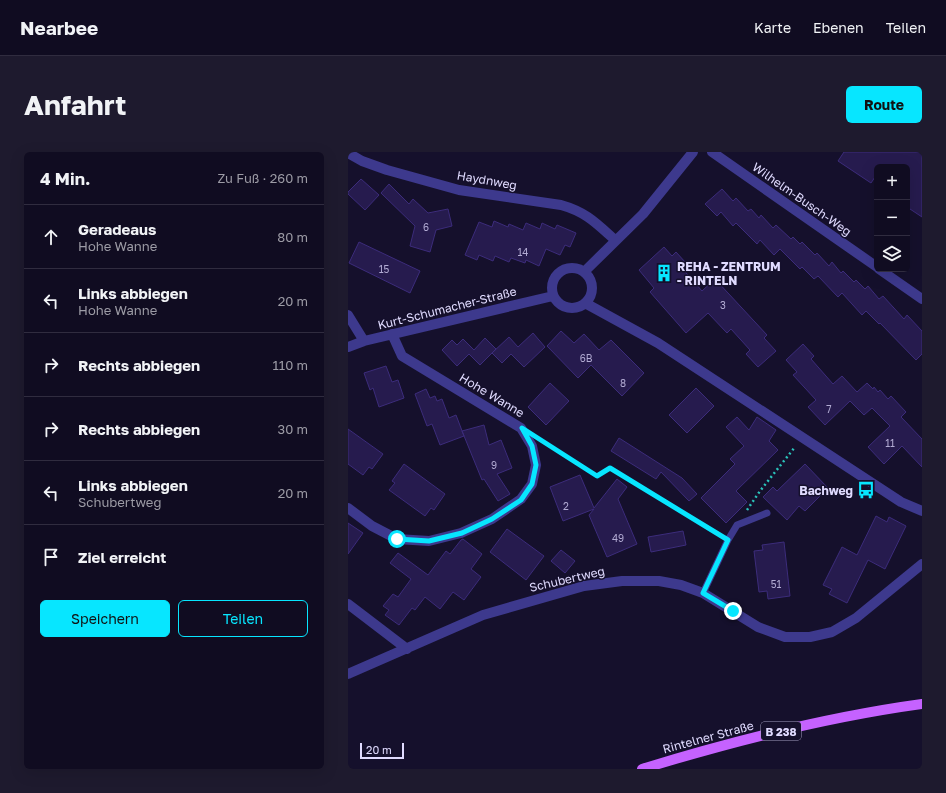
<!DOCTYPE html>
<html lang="de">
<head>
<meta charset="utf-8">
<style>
  body { margin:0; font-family:"Golos Text",sans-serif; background:#1e1a2e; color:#f1f3f6 }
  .controls { position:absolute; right:12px; top:12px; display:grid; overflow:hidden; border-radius:6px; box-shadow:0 4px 16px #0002 }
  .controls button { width:36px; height:36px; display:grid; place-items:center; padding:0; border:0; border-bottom:1px solid #302c3f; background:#100c21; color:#f1f3f6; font:20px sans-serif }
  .scale { position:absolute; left:12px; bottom:10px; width:44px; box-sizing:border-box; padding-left:4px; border:2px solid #e0dbff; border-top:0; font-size:11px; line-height:14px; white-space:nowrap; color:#e0dbff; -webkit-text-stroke:3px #15102c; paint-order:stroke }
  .stop { position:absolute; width:12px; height:12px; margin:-9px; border:3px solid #07e6ff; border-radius:50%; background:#fff }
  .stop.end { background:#07e6ff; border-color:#fff; box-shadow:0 1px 4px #0008 }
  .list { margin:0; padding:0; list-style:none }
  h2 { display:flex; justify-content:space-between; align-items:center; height:52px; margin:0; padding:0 16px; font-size:17px }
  h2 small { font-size:13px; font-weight:400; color:#9c9ba5 }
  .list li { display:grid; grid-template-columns:26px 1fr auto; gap:12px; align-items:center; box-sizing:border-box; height:64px; padding:0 16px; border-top:1px solid #302c3f }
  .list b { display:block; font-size:15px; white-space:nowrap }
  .list p { margin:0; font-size:13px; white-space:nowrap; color:#9c9ba5 }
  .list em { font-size:13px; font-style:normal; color:#9c9ba5 }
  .actions { display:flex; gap:8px; padding:12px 16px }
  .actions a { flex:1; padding:9px 0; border:1px solid #07e6ff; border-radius:6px; text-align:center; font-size:14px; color:#07e6ff }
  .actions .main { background:#07e6ff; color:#111 }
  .icon { flex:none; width:22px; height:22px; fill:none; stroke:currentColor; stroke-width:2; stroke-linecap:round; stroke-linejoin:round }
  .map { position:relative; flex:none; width:574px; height:617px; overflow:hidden; border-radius:6px }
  header { display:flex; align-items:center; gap:24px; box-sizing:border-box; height:56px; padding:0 20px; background:#100c21; border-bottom:1px solid #302c3f }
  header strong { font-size:19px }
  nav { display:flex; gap:22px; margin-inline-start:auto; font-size:14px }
  .intro { display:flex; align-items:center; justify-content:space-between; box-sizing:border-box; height:96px; padding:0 24px }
  h1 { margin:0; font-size:28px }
  .button { padding:10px 18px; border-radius:6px; background:#07e6ff; color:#111; font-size:14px; font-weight:700 }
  main { display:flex; gap:24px; padding:0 24px }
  aside { flex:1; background:#100c21; border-radius:6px; box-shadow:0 4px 16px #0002 }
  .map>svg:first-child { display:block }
  .building { fill:#261b4e; stroke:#3c2c7b }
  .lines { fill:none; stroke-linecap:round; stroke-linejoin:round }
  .path { stroke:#2bc4bb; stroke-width:2.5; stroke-dasharray:2 3; stroke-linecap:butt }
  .lane { stroke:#3d398d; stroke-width:7 }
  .street { stroke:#3d398d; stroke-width:10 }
  .primary { stroke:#c562ff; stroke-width:10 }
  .route { stroke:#07e6ff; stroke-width:5 }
  .labels { text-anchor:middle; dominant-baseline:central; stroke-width:3; stroke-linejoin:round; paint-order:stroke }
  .number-label { font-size:10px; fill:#b2abd3 }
  .shield { fill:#15102c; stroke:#a39ec0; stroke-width:1 }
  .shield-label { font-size:11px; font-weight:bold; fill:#e0dbff }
  .street-label { font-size:12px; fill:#e0dbff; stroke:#15102c }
  .poi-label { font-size:12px; font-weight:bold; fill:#e0dbff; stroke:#15102c; text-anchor:start }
</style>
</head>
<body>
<header>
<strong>Nearbee</strong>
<nav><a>Karte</a><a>Ebenen</a><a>Teilen</a></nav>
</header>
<div class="intro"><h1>Anfahrt</h1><a class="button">Route</a></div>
<main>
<aside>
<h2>4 Min.<small>Zu Fuß · 260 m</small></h2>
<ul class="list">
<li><svg class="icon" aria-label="ahead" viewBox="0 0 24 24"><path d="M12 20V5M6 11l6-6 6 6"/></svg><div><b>Geradeaus</b><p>Hohe Wanne</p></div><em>80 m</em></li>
<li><svg class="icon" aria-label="left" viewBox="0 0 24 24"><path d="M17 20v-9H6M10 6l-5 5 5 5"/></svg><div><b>Links abbiegen</b><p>Hohe Wanne</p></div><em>20 m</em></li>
<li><svg class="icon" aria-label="right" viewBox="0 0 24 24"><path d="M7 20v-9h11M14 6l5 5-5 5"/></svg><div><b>Rechts abbiegen</b></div><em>110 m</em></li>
<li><svg class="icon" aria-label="right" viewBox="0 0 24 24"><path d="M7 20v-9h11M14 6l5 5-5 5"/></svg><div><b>Rechts abbiegen</b></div><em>30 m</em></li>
<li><svg class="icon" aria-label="left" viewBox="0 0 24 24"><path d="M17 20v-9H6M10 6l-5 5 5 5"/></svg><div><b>Links abbiegen</b><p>Schubertweg</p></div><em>20 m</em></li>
<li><svg class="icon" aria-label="arrive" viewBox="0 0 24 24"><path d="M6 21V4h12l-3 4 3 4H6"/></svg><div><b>Ziel erreicht</b></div></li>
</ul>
<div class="actions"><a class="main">Speichern</a><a>Teilen</a></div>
</aside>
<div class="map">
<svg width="574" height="617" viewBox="0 0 574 617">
  <rect width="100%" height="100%" fill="#15102c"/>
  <path class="building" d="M 496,0 L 574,0 L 574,65 L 559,55 L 559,15 L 529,15 L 529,22 L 523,31 L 490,9 Z
    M 13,27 L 31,43 L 17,58 L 0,42 L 0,40 Z
    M 41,32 L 61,52 L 65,47 L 80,61 L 100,57 L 104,74 L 88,78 L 82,100 L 62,94 L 67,74 L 33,41 Z
    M 374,37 L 385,49 L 388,46 L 400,59 L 403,57 L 411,66 L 413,63 L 425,76 L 428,73 L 443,87 L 445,85 L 452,92 L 454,90 L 467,103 L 469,101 L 481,114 L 484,110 L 493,121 L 495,119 L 506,130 L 508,128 L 517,137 L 520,134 L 531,147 L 535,144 L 556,167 L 559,163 L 574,179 L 574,202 L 568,208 L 532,171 L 531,172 L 518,159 L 514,163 L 494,141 L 490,145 L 470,124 L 466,127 L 454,115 L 452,117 L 432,97 L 426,103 L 412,88 L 409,92 L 388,71 L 385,74 L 373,60 L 369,64 L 357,52 Z
    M 146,69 L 160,75 L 161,72 L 175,78 L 178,71 L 192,77 L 194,71 L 207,77 L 209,73 L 228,81 L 222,95 L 217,93 L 212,103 L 198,97 L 191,114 L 178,108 L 177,111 L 163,106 L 161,110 L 147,104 L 145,109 L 131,103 L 129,108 L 117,103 L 131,70 L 144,75 Z
    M 11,90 L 72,119 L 62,141 L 1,111 Z
    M 316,95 L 324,104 L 328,100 L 338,111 L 333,115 L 354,139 L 367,127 L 419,183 L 416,186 L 428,199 L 410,215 L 398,202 L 402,198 L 383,177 L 379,181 L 360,161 L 338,181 L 302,140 L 306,136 L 291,118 Z
    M 213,179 L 226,191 L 236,182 L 251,198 L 263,188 L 296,221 L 274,244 L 243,213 L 230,226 L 199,194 Z
    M 185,181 L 197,195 L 176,215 L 163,202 L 154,211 L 144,201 L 161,185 L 170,195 Z
    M 137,186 L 148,197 L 132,213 L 121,202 L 109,214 L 94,198 L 104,188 L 109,193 L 115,187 L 126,198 Z
    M 455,192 L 466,204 L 463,207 L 485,232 L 494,224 L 509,240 L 519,231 L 525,237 L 526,235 L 530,240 L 532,238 L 540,247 L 543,244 L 558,260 L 553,265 L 574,287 L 574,315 L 554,294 L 536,312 L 520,295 L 542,274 L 524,256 L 516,263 L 502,249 L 477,273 L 460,255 L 468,248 L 445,223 L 449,220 L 438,208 Z
    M 38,214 L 44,230 L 50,228 L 56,246 L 31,255 L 25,236 L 22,238 L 16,221 Z
    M 202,231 L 221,249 L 198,273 L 180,255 Z
    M 348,236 L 366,254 L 339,281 L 321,263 Z
    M 78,237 L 82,246 L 87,244 L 89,249 L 94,247 L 101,266 L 108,263 L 116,284 L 92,293 L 84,272 L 79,274 L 67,242 Z
    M 389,265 L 401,278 L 409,265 L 428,278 L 421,289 L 430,298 L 388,339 L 399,350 L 378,371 L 353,346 L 387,312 L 382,307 L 396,294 L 378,275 Z
    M 136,273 L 141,293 L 153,288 L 164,316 L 149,322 L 162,342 L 150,349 L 136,327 L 134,328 L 114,279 Z
    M 0,277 L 35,302 L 24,317 L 21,315 L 15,323 L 0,312 Z
    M 271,286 L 334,326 L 349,342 L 341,349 L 313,320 L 308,327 L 263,299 Z
    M 56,312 L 97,342 L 86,358 L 83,356 L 77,364 L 41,338 L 47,331 L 44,329 Z
    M 457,312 L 480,336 L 457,359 L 451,354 L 439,368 L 415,345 L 425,335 L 429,339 Z
    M 232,323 L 246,356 L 269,327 L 279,335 L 270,347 L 289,392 L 259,405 L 241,363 L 246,357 L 215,369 L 202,335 Z
    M 528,364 L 539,370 L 541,365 L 558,374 L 537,417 L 520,408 L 499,451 L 481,442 L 484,437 L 475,433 L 494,395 L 509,403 Z
    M 0,371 L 15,381 L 0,402 Z
    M 159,377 L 196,404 L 178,428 L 142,400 Z
    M 335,379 L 338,393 L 303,400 L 300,385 Z
    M 115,387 L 134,402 L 123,417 L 133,425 L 116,448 L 105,440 L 92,457 L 77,445 L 67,458 L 64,456 L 51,473 L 37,463 L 41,458 L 35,454 L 45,442 L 50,445 L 63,427 L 42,411 L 50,401 L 80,423 L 98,399 L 102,402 L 113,388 Z
    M 436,390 L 442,444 L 420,447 L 419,439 L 411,440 L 406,399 L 415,398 L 414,393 Z
    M 213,398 L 227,409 L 217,421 L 203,409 Z"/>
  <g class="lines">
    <path class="path" d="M 196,290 L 249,324 L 262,316 L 371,382
      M 399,358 L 412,339 L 447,295"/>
    <path class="lane" d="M 355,441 L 380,388 L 389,373 L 419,361"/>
    <path class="street" d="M 364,0 L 529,115
      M 0,1 L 14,9 L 39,18 L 111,38 L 213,53 C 238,60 248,71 267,88
      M204 136a20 20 0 1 1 40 0a20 20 0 1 1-40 0Z
      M 531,117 L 574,147
      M 237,119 L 295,62 L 345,0
      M 237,151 L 310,191 L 553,350 L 574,359
      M 0,163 L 16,189
      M 0,195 L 16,189 L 205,144
      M 0,356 L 24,374 L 49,387 L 81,389 L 113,381 L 144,367 L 173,347 L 184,332 L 188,313 L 184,294 L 173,276 L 54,204 L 44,182
      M 0,452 L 59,497
      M 0,522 L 135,463 L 236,434 L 274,429 L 311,429 L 333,433 L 355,441 L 410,475 L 437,485 L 462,485 L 484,480 L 508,466 L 574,412"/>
    <path class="primary" d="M 294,617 C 385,589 479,565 574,552"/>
  </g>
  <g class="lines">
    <path class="route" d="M 49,387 L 81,389 L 114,381 L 144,367 L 173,348 L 184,332 L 188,313 L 184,294 L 174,276 L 249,324 L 262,316 L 380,388 L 355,441 L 385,459"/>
  </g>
  <defs>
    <g id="building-bare" transform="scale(1.38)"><path d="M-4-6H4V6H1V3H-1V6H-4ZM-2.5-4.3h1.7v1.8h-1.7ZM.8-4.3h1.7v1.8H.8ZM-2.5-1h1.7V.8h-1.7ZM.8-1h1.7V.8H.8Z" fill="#07e6ff" stroke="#15102c" stroke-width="2.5" paint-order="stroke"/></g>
    <g id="bus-bare" transform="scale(1.38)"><path d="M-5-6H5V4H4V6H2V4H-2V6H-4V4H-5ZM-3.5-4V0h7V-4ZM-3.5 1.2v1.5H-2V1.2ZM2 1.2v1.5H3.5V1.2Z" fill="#07e6ff" stroke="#15102c" stroke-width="2.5" paint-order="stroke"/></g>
  </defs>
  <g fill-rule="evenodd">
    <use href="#building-bare" x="316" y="121"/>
    <use href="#bus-bare" x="518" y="338"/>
  </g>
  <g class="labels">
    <g class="number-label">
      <text x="78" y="75">6</text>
      <text x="175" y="100">14</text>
      <text x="36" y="117">15</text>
      <text x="375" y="153">3</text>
      <text x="238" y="206">6B</text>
      <text x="275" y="231">8</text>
      <text x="481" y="257">7</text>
      <text x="542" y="291">11</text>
      <text x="146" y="313">9</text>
      <text x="218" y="354">2</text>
      <text x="270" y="386">49</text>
      <text x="428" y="432">51</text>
    </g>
    <rect class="shield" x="413" y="570" width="40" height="18" rx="3"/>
    <g class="shield-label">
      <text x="433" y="579">B 238</text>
    </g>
    <g class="street-label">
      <text transform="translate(139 28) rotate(10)">Haydnweg</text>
      <text transform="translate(454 47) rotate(35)">Wilhelm-Busch-Weg</text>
      <text transform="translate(99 156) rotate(-14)">Kurt-Schumacher-Straße</text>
      <text transform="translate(144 243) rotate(31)">Hohe Wanne</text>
      <text transform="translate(219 427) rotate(-13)">Schubertweg</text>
      <text transform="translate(360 585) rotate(-15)">Rintelner Straße</text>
    </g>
    <g class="poi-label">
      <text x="329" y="114">REHA - ZENTRUM<tspan x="329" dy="14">- RINTELN</tspan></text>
      <text x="505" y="338" text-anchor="end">Bachweg</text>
    </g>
  </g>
</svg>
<div class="controls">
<button>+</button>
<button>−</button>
<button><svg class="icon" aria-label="layers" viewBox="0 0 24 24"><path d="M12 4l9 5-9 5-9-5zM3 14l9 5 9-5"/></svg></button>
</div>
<div class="scale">20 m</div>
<div class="stop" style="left:49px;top:387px"></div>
<div class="stop end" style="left:385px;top:459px"></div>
</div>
</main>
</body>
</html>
